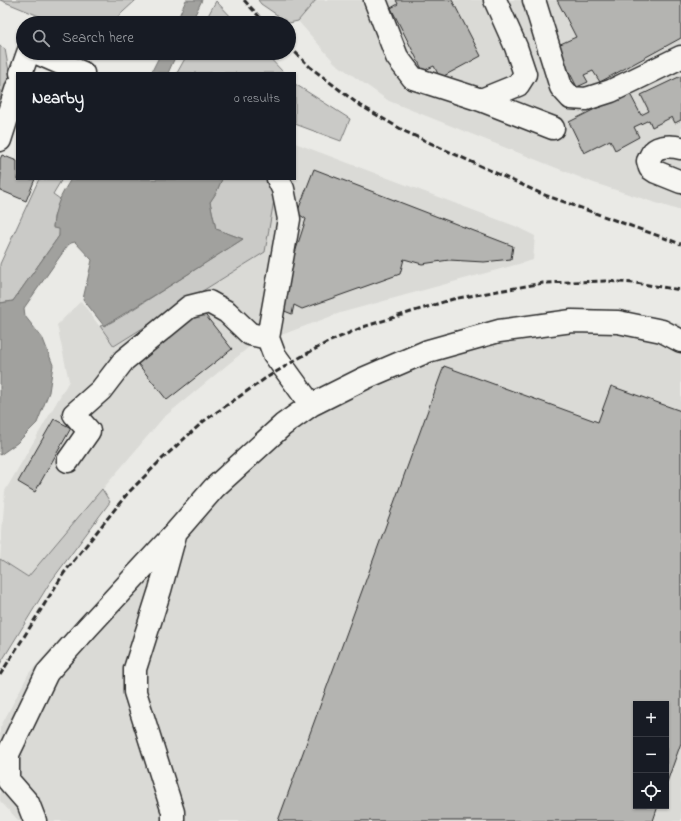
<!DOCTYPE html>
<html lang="en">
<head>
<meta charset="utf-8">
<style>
  body { margin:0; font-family:"Indie Flower",sans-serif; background:#20242c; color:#f1f3f6 }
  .controls { position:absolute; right:12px; bottom:12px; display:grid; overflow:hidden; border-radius:0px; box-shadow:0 1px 3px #0004 }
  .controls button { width:36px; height:36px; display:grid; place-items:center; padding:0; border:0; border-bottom:1px solid #363941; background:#171b24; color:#f1f3f6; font:20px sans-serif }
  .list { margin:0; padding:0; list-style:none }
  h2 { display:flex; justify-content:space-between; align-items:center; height:52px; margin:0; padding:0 16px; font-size:17px }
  h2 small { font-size:13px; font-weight:400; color:#9ea1a6 }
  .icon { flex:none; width:22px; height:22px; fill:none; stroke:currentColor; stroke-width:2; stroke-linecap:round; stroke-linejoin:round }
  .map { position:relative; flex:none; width:681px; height:821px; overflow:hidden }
  .search { position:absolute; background:#171b24; box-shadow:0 1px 3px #0004; left:16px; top:16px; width:280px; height:44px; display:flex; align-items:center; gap:10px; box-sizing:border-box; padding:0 14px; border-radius:22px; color:#9ea1a6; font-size:15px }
  .panel { position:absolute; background:#171b24; box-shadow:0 1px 3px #0004; left:16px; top:72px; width:280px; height:108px; border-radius:0px }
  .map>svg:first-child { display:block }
  .built { fill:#dadad6; fill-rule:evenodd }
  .green { fill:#cacac7; stroke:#7a7a79 }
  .water { fill:#a1a19e; stroke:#727270 }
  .building { fill:#b4b4b1; stroke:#2b2b2b }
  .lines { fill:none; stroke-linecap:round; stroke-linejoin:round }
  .minor-casing { stroke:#2b2b2b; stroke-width:25 }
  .minor { stroke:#f6f6f2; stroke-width:22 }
  .rail { stroke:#2b2b2b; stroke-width:3; stroke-dasharray:6 3; stroke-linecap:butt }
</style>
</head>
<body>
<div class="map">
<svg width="681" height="821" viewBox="0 0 681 821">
  <rect width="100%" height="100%" fill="#eaeae6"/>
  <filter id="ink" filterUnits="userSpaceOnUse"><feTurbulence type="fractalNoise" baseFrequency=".025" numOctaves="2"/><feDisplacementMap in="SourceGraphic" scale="8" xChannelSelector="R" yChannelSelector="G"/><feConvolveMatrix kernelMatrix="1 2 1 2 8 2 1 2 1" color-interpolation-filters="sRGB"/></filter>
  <g filter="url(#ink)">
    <path class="built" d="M 316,0 L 681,0 L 681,211 L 594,183 L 389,101 L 335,63 L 298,21 Z
      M 295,143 L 515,226 L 535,236 L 533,260 L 340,313 L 249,347 L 163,418 L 28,577 L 0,559 L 5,491 L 69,381 L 57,325 L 81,301 L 114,346 L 265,252 L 277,179 L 295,179 Z
      M 589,308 L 681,324 L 681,821 L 19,821 L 0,801 L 0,728 L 29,673 L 123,570 L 291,403 L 425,339 ZM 636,704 L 666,704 L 666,806 L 636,806 Z"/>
    <path class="green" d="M 0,0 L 136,0 L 111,23 L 56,23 Z
      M 258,0 L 316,0 L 298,21 L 289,23 L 261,4 Z
      M 216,1 L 237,23 L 204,23 Z
      M 0,46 L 5,49 L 10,77 L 0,126 Z
      M 188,53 L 265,53 L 284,73 L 177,73 Z
      M 295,84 L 350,119 L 341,141 L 295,124 Z
      M 39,179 L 62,179 L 53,194 L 60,199 L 54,217 L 53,227 L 60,229 L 59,236 L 13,301 L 0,303 L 0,264 Z
      M 222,179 L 267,179 L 275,194 L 265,252 L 114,346 L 100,326 C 108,326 127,313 135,308 C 171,285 207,262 243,239 L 216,229 L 210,202 L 216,193 Z
      M 102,489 L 110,502 L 49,584 L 0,664 L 0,559 L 28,577 Z"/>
    <path class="water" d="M 186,0 L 202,0 L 191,23 L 176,23 Z
      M 161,53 L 177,53 L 168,73 L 151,73 Z
      M 71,179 L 222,179 L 216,193 L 210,202 L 216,229 L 243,239 L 163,290 L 104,326 L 83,299 L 92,260 L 75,242 L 71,243 L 68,245 L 24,308 L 25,316 L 43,339 L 53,365 L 49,392 L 37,423 L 17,443 L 0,455 L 0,303 L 13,301 L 59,236 L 59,229 L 53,228 C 54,208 61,195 71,179 Z"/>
    <path class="building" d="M 396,0 L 452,0 L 481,56 L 440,78 L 434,66 L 423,71 L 391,8 L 398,4 Z
      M 557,0 L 681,0 L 681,38 L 600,82 L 593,71 L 584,75 L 588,82 L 577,87 L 556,46 L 576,37 Z
      M 681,76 L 681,120 L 675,123 L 672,117 L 652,127 L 649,120 L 634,127 L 639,137 L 615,150 L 610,140 L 584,153 L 569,122 L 629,92 L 641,115 L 649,111 L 641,95 Z
      M 2,155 L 17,161 L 17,179 L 35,179 L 26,201 L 0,190 L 1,173 L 0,173 L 0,159 Z
      M 314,169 L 513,246 L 511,259 L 484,262 L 449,260 L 422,264 L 404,259 L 400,274 L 302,309 L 294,305 L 292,314 L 277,308 L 306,219 L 297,213 Z
      M 199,307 L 232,349 L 167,400 L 134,359 Z
      M 444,366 L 598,422 L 611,386 L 681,411 L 681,743 L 666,785 L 666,704 L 636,704 L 636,806 L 658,806 L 653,821 L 278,821 Z
      M 54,419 L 71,428 L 35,492 L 18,482 Z"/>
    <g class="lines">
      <g class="minor-casing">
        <path id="minor" d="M 375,0 L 397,57 L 413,78 L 481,100 L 553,128
          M 534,0 L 561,87 L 571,98 L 586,99 L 611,91 L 681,57
          M 37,53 L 83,73
          M 21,73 L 28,53
          M 481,100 L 518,85 L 525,74 L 516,47 L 495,0
          M 0,140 L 17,87
          M 681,148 C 673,146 659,145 653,152 C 651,154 650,158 648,161 L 650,168 L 656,172 L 681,182
          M 278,179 L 283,189 L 289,219 L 268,338 L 274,354 L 311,405
          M 68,461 L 89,431 L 74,414 L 101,390 L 124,360 L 189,307 L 209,302 L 227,312 L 250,334 L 268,338
          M 35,821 L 28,803 L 8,780 L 8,754 L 47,673 L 88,627 L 175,533 L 214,488 L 283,425 L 311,405 L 365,378 L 428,351 L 499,331 L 572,321 L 618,322 L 662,331 L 681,341
          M 173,821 L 173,812 L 135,692 L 135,669 L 160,590 L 175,535"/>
      </g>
      <use href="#minor" class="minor"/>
      <path class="rail" d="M 244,0 L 265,23
        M 289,46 L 310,67 L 358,104 L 406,132 L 542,194 L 681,244
        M 0,675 L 64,573 L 127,494 L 163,458 L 204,421 L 266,378 L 299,358 L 326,343 L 363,327 L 453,299 L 543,283 L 605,281 L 635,283 L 681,290"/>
    </g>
  </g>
</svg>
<div class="controls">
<button>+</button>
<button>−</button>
<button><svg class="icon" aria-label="locate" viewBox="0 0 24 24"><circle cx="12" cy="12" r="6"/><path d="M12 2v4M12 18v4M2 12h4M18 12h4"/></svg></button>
</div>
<div class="search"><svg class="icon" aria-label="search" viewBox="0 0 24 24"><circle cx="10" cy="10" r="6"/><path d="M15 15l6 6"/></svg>Search here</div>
<section class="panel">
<h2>Nearby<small>0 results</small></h2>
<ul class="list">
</ul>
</section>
</div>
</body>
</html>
